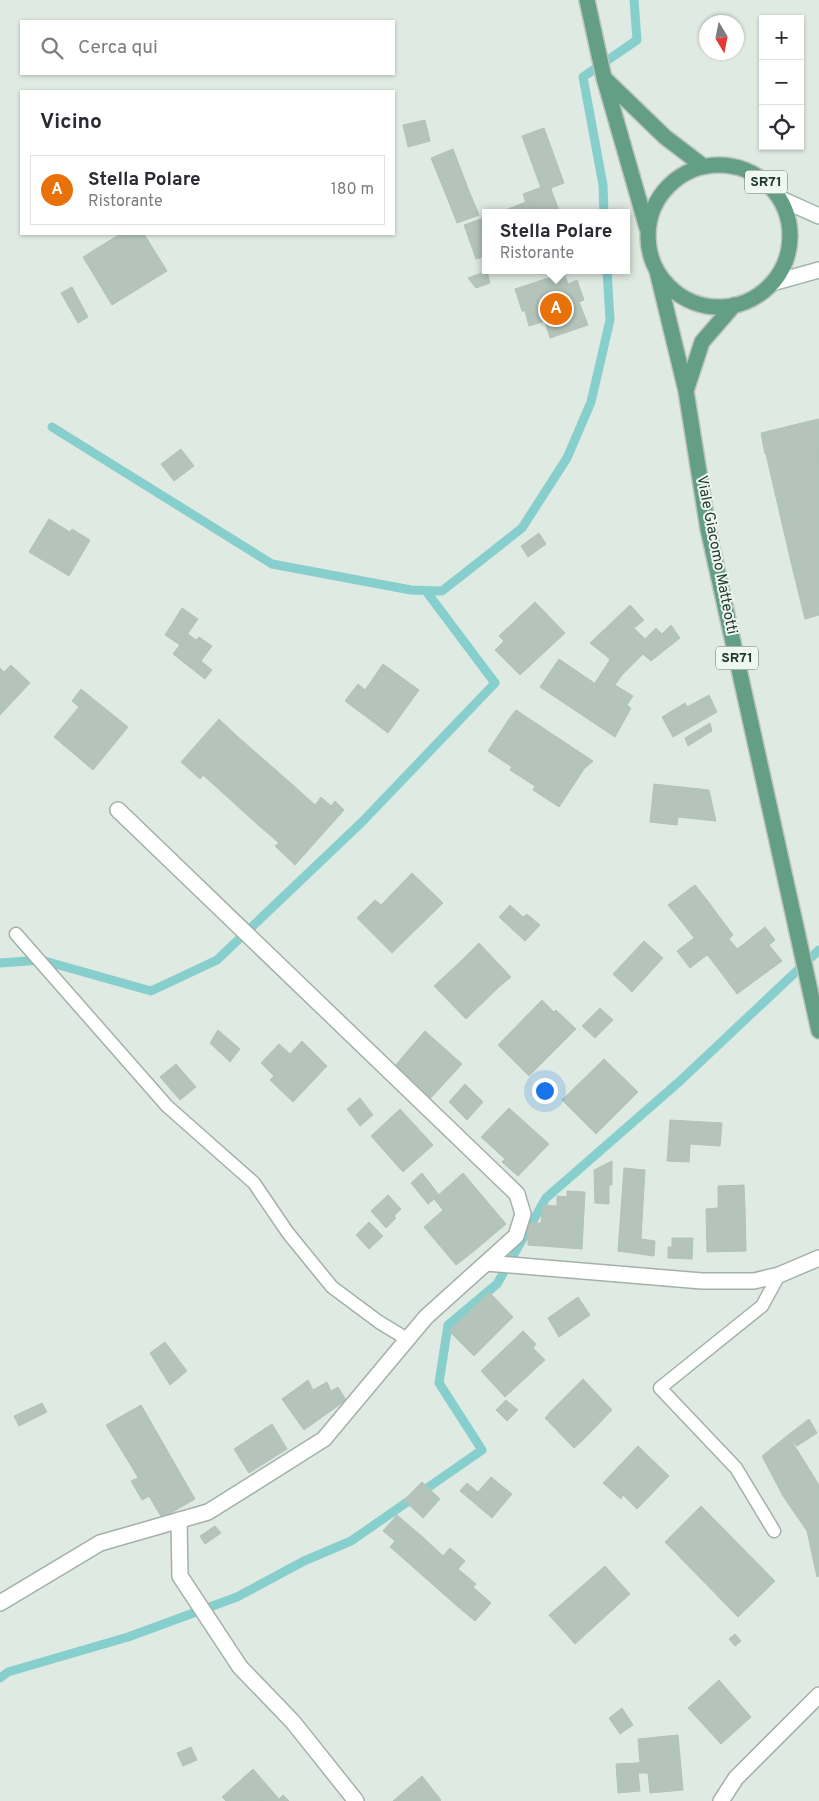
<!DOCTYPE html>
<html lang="it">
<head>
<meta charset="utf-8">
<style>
  body { margin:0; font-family:Overpass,sans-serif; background:#f2f2f3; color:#2b2b33 }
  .controls { position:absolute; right:15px; top:15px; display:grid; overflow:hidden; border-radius:0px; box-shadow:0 1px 4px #0004 }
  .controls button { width:45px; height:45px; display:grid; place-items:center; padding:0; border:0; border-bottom:1px solid #e1e1e2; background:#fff; color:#2b2b33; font:25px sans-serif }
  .compass { position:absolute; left:699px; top:15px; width:45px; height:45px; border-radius:50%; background:#fff; box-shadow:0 1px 4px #0004; rotate:170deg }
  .you { position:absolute; left:544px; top:1090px; width:18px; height:18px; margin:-12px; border:4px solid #fff; border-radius:50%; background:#1a73e8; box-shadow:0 0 0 8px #1a73e833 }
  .badge { display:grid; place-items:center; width:32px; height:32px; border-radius:50%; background:#111827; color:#fff; font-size:16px; font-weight:700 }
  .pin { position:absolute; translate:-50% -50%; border:2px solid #fff; box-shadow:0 1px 5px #0006 }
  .popup { position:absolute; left:482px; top:209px; width:148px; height:65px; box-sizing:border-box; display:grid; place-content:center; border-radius:0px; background:#fff; filter:drop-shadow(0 1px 4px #0005); font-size:16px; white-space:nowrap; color:#7c7c81 }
  .popup b { font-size:19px; color:#2b2b33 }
  .popup::after { content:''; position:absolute; left:50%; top:100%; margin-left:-10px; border:10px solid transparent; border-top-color:#fff }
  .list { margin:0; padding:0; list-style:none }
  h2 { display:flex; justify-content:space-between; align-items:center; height:65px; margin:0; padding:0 20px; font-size:21px }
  h2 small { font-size:16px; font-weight:400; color:#7c7c81 }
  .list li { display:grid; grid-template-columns:32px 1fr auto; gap:15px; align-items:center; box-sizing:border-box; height:70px; margin:0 10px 10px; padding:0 10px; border:1px solid #e1e1e2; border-radius:0px }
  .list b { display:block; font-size:19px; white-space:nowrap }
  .list p { margin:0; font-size:16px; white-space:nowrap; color:#7c7c81 }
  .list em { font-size:16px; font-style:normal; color:#7c7c81 }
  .icon { flex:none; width:28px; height:28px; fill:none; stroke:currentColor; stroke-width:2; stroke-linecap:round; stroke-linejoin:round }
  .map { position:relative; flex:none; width:819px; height:1801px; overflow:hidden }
  .search { position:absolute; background:#fff; box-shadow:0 1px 4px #0004; left:20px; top:20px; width:375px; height:55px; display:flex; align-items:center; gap:12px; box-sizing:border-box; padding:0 18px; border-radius:0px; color:#7c7c81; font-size:19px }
  .panel { position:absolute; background:#fff; box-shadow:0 1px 4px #0004; left:20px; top:90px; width:375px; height:145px; border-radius:0px }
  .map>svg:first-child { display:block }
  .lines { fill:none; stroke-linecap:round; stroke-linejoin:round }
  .stream { stroke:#87cfcd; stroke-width:9 }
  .building { fill:#b4c4bb; stroke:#b1c3b8 }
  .service-casing { stroke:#a2b1a9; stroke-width:15 }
  .minor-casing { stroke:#a2b1a9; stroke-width:18 }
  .secondary-casing { stroke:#a0b8ab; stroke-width:18 }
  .primary-casing { stroke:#bcc4c0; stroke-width:18 }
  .service { stroke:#fff; stroke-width:12 }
  .minor { stroke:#fff; stroke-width:15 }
  .secondary { stroke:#fff; stroke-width:15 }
  .primary { stroke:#649f85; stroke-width:15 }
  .labels { text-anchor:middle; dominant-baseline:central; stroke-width:4; stroke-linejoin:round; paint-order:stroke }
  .shield { fill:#eff7f1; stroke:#5e7268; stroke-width:1 }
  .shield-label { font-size:14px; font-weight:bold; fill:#20392e }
  .street-label { font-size:15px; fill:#20392e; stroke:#eff7f1 }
</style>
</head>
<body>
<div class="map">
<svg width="819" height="1801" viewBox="0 0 819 1801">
  <rect width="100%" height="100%" fill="#dfeae3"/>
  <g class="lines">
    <path class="stream" d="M 604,213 L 603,185 L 583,77 L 637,40 L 634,0
      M 52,427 L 272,564 L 411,590 L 442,591 L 522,528 L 567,458 L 591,402 L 610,320 L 607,270
      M 0,963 L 41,960 L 151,991 L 217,960 L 362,822 L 495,683 L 426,591
      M 0,1678 L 8,1672 L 128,1637 L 237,1597 L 304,1561 L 351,1541 L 482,1450 L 439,1383 L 448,1325 L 497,1284 L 546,1198 L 680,1081 L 819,950"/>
  </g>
  <path class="building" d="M 425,120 L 430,141 L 408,147 L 403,125 Z
    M 544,128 L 564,183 L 551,188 L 550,184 L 541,188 L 522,136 Z
    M 453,149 L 469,191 L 448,200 L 431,158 Z
    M 550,184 L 552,192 L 526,203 L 523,194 Z
    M 469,191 L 479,215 L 457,223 L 448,200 Z
    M 552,192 L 560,213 L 500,213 L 500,212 Z
    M 486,217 L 486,240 L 478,220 Z
    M 478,220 L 486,240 L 486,256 L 476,259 L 464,225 Z
    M 120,234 L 144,234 L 167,271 L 112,305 L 83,257 Z
    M 487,271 L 490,283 L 476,288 L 468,278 Z
    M 564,273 L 568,284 L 577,280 L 584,300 L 579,302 L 588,325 L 550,338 L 545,321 L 529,326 L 525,311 L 522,311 L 515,289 Z
    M 72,287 L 88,317 L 78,323 L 61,293 Z
    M 819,419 L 819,460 L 810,421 Z
    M 810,421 L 815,442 L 765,454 L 761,433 Z
    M 815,442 L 819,460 L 819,510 L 781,519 L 766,454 Z
    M 181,449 L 194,466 L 174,481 L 161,464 Z
    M 819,510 L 819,555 L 791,562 L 781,519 Z
    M 49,519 L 70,532 L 72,529 L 90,540 L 69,576 L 29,552 Z
    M 539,533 L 546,544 L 528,557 L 521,546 Z
    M 819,555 L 819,615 L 805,619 L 791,562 Z
    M 535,602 L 565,633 L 520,675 L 495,650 L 504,641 L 499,636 Z
    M 630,605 L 644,620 L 623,637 L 609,625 Z
    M 182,608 L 198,619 L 180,645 L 165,635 Z
    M 609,625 L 644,653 L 622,675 L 608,663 L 610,659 L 590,643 Z
    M 671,625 L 680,638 L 651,661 L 623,637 L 634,628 L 645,639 L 656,628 L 662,634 Z
    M 188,634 L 196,640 L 199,637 L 212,646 L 201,661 L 212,670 L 205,679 L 173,654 Z
    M 559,659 L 631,708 L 615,737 L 540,687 Z
    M 608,663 L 622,675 L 615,685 L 633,696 L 627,705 L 595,683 Z
    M 383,664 L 419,690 L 388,733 L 345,701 L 358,684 L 365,690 Z
    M 11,665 L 30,683 L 0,715 L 0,668 L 4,672 Z
    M 81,689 L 128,727 L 93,770 L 54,737 L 79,707 L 72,701 Z
    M 709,695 L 717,712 L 673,737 L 662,717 L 685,703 L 687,707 Z
    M 516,710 L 593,761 L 584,769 L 509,719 Z
    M 219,719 L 237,736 L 200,779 L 181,762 Z
    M 509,719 L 584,769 L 559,807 L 533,790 L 535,786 L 510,770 L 512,767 L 488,751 Z
    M 710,723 L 712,731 L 688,746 L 685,738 Z
    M 237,736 L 293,785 L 257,824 L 203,775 Z
    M 654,784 L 709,790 L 716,821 L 678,817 L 677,825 L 650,822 Z
    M 293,785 L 315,805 L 321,797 L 331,806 L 335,801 L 344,810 L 295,865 L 275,846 L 279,843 L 257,824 Z
    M 412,873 L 443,903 L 392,953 L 357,918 L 375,900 L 381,905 Z
    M 695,885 L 707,900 L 681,921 L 668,905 Z
    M 707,900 L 733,935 L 729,939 L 738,950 L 716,966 L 681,921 Z
    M 510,905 L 523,917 L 527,914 L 540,925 L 525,941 L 499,917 Z
    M 765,927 L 775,940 L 769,945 L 782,961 L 737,994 L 716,966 Z
    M 694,938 L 707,955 L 690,968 L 677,951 Z
    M 644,941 L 663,958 L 632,992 L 613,974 Z
    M 479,943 L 511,977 L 499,987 L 483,969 L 476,976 L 462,960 Z
    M 462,960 L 476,976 L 483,969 L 499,987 L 466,1019 L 434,986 Z
    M 542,1000 L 554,1012 L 556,1010 L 576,1029 L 529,1076 L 498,1045 Z
    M 600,1008 L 613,1020 L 595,1038 L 582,1026 Z
    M 218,1030 L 240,1049 L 230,1062 L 210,1043 Z
    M 425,1031 L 462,1064 L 429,1100 L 393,1068 Z
    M 302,1041 L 327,1066 L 293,1102 L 270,1080 L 274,1076 L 261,1063 L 279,1044 L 290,1054 Z
    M 604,1059 L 638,1092 L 596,1134 L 562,1100 Z
    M 176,1064 L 196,1087 L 180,1100 L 160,1077 Z
    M 465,1084 L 483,1102 L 467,1120 L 449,1102 Z
    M 360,1098 L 373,1115 L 360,1126 L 347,1109 Z
    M 509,1108 L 549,1144 L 518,1176 L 502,1162 L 505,1159 L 481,1137 Z
    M 400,1109 L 433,1145 L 403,1172 L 371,1136 Z
    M 670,1120 L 722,1123 L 720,1146 L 690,1144 L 689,1162 L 667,1161 Z
    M 612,1161 L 612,1185 L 609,1185 L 609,1204 L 595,1203 L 594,1170 Z
    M 624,1168 L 645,1170 L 641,1239 L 655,1241 L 654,1256 L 618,1251 Z
    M 422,1173 L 439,1195 L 428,1204 L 411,1183 Z
    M 463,1173 L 506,1224 L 474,1251 L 441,1212 L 443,1210 L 434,1199 Z
    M 744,1185 L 745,1209 L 718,1208 L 718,1186 Z
    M 567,1191 L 585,1192 L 582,1249 L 528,1245 L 528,1223 L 541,1223 L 543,1205 L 557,1206 L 557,1196 L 567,1197 Z
    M 388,1195 L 401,1209 L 394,1216 L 396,1218 L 386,1228 L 371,1211 Z
    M 718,1208 L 745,1209 L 746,1251 L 707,1252 L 706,1209 Z
    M 441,1212 L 474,1251 L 456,1265 L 424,1227 Z
    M 369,1222 L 383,1236 L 369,1249 L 356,1235 Z
    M 672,1238 L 693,1238 L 692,1259 L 668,1258 L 668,1247 L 672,1247 Z
    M 489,1292 L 513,1317 L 474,1356 L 449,1331 Z
    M 578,1297 L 590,1315 L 559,1337 L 548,1318 Z
    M 523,1331 L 536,1344 L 533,1348 L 545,1360 L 505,1397 L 481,1371 Z
    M 165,1342 L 187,1371 L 170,1385 L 150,1353 Z
    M 583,1379 L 612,1410 L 582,1441 L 552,1410 Z
    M 308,1380 L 313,1390 L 327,1382 L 331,1391 L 338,1387 L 346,1400 L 304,1430 L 282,1399 Z
    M 506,1400 L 518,1410 L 507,1421 L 496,1410 Z
    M 42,1403 L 47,1412 L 19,1426 L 14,1416 Z
    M 141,1405 L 164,1445 L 130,1464 L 106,1425 Z
    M 552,1410 L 582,1441 L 574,1448 L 545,1418 Z
    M 809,1419 L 817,1433 L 797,1446 L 788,1435 Z
    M 272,1424 L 287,1449 L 249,1473 L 234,1449 Z
    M 788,1435 L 819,1485 L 819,1576 L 817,1577 L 807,1531 L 783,1496 L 762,1456 Z
    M 164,1445 L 195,1499 L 162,1518 L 130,1464 Z
    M 638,1446 L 669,1476 L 637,1509 L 623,1495 L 621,1499 L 603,1483 Z
    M 491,1477 L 512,1494 L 492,1518 L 460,1491 L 467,1483 L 478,1492 Z
    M 138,1478 L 149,1496 L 142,1500 L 131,1481 Z
    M 422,1482 L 440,1499 L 423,1518 L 404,1500 Z
    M 701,1506 L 775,1581 L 738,1617 L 665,1542 Z
    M 397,1515 L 424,1538 L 405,1560 L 390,1547 L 395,1541 L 383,1531 Z
    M 215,1526 L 221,1533 L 205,1544 L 200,1536 Z
    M 424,1538 L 443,1556 L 450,1548 L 465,1561 L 458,1569 L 476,1584 L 457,1606 L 405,1560 Z
    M 605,1566 L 630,1594 L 575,1644 L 549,1615 Z
    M 473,1587 L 491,1603 L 475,1621 L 457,1606 Z
    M 735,1634 L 741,1641 L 735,1646 L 729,1639 Z
    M 719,1680 L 751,1717 L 721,1744 L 688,1708 Z
    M 622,1708 L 633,1725 L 620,1734 L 609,1718 Z
    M 678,1735 L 683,1790 L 650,1793 L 648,1773 L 638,1773 L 637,1763 L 640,1762 L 638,1739 Z
    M 191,1747 L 197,1760 L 183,1766 L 177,1753 Z
    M 637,1763 L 640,1791 L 618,1793 L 616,1764 Z
    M 253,1769 L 279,1799 L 283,1795 L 289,1801 L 263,1801 L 243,1778 Z
    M 422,1776 L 441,1800 L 440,1801 L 393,1801 Z
    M 243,1778 L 263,1801 L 226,1801 L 222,1797 Z"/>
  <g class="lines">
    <g class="service-casing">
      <path id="service" d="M 16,934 L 167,1106 L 254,1183 L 288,1233 L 332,1287 L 379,1322 L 407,1339
        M 774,1531 L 736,1468 L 660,1388 L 762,1306 L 779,1275"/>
    </g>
    <g class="minor-casing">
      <path id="minor" d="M 118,810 L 517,1194 L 523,1214 L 516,1236 L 486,1263
        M 179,1520 L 180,1576 L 240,1667 L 293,1722 L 356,1801
        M 0,1603 L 100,1543 L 208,1512 L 324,1439 L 426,1317 L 486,1263 L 702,1281 L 754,1281 L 779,1275 L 819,1258
        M 721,1801 L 736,1778 L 819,1695"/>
    </g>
    <g class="secondary-casing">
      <path id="secondary" d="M 781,199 L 819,216
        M 772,283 L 819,270"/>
    </g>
    <g class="primary-casing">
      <path id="primary" d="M 587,0 L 604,78 L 647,228
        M 605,79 L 665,137 L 703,166
        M648 236a71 71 0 1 1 142 0a71 71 0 1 1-142 0Z
        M 657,271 L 686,391 L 708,529 L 819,1031
        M 686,391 L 702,342 L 734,305"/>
    </g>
    <use href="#service" class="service"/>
    <use href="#minor" class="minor"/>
    <use href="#secondary" class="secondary"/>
    <use href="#primary" class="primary"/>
  </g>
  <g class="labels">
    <g class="shield">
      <rect x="745" y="170.5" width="42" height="23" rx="4"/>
      <rect x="716" y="646.5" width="42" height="23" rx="4"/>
    </g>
    <g class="shield-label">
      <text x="766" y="182">SR71</text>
      <text x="737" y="658">SR71</text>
    </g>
    <g class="street-label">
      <text transform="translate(716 555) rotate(79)">Viale Giacomo Matteotti</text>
    </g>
  </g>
</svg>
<div class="controls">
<button>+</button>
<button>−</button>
<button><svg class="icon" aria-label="locate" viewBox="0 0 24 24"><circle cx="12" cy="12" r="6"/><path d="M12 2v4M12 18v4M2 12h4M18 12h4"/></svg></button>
</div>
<svg class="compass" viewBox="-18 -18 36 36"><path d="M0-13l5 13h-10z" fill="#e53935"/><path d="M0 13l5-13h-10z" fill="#7c7c81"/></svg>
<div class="you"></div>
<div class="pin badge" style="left:556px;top:309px;background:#e8710a">A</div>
<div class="popup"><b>Stella Polare</b>Ristorante</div>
<div class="search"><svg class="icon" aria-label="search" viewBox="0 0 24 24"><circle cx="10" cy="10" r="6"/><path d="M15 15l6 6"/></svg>Cerca qui</div>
<section class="panel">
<h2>Vicino<small></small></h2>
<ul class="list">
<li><span class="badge" style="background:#e8710a">A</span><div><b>Stella Polare</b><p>Ristorante</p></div><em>180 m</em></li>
</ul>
</section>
</div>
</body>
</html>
